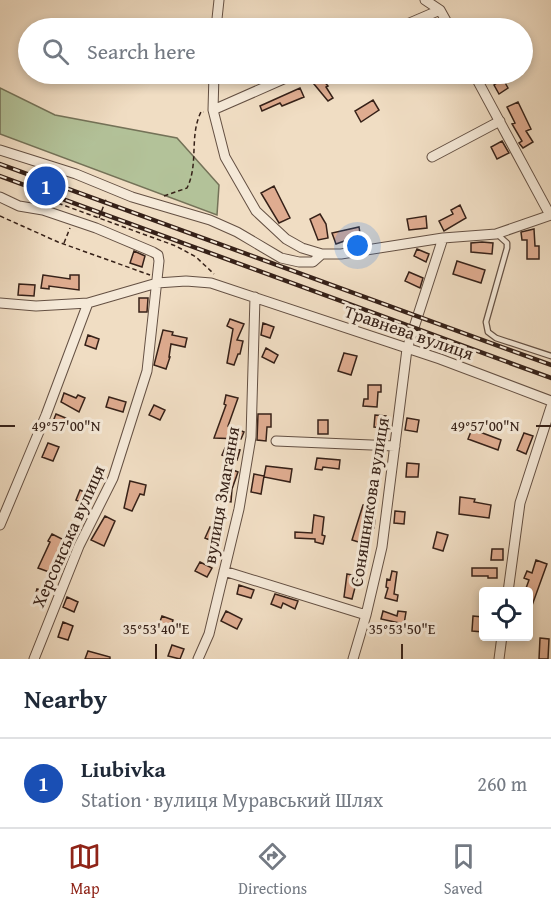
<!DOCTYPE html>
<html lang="en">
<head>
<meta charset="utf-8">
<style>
  body { margin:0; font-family:"Gentium Book Plus",serif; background:#f6f6f7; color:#1f2937 }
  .controls { position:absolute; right:18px; bottom:18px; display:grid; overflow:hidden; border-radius:6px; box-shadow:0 3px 9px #0003 }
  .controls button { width:54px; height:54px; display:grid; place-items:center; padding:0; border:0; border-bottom:2px solid #e0e1e3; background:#fff; color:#1f2937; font:30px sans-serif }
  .you { position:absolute; left:358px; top:246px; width:21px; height:21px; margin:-15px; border:4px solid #fff; border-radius:50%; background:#1a73e8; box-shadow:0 0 0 9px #1a73e833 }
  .badge { display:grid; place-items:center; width:39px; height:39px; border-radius:50%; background:#8f2418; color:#fff; font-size:20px; font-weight:700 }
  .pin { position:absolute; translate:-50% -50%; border:3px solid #fff; box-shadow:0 2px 6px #0006 }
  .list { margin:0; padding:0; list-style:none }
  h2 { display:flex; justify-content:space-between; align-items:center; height:78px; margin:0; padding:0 24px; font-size:26px }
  h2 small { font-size:20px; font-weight:400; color:#747a83 }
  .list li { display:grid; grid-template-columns:39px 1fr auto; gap:18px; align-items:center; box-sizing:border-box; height:90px; padding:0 24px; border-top:2px solid #e0e1e3 }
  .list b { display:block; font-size:22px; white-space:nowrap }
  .list p { margin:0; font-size:20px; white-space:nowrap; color:#747a83 }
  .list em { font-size:20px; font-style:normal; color:#747a83 }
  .icon { flex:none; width:33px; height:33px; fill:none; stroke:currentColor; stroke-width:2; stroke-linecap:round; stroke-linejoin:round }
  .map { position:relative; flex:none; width:551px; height:659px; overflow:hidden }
  .search { position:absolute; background:#fff; box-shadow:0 3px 9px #0003; left:18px; right:18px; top:18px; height:66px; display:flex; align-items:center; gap:15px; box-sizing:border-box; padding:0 21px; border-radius:33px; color:#747a83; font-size:22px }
  .sheet { height:168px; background:#fff }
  nav { display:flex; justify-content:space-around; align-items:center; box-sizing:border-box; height:84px; border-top:2px solid #e0e1e3; background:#fff; font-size:16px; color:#747a83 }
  nav a { display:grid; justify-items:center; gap:3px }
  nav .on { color:#8f2418 }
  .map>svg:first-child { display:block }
  .green { fill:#b3c299; stroke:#747258; stroke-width:1.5 }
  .building { fill:#dfac90; stroke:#362118; stroke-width:1.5 }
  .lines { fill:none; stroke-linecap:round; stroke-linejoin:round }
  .service-casing { stroke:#645043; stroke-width:7 }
  .minor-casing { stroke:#645043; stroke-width:11 }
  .path { stroke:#362118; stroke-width:1.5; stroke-dasharray:4.5 3; stroke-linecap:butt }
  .service { stroke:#f5e9d8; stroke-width:4.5 }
  .minor { stroke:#f5e9d8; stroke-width:9 }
  .rail-casing { stroke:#362118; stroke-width:4.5 }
  .rail { stroke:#f5e9d8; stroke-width:2; stroke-dasharray:7; stroke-linecap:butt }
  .ticks { fill:none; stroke:#362118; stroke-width:2 }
  .labels { text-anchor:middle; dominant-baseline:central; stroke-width:6; stroke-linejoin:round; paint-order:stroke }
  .street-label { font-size:18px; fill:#362118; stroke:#f5e9d8 }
  .ticks-label { font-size:15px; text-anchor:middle; fill:#362118; stroke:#f5e9d8; stroke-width:6; stroke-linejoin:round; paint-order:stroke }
</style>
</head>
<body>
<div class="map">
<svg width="551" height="659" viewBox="0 0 551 659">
  <rect width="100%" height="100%" fill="#f0ddc3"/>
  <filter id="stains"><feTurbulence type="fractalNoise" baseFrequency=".00333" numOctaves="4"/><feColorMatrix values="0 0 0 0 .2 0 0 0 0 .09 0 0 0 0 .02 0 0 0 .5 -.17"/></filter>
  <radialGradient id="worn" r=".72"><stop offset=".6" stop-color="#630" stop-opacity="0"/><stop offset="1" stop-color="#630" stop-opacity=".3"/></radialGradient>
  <path class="green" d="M 0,88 L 55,115 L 177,138 L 219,185 L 217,215 L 0,134 Z"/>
  <path class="building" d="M 321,78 L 328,86 L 326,87 L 333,98 L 328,101 L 314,84 Z
    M 503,79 L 508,88 L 499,94 L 494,85 Z
    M 300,88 L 304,97 L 282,106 L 280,103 L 262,111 L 260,106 Z
    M 373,100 L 379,110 L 361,122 L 355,111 Z
    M 518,102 L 531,129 L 526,131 L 533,142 L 523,148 L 519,143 L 522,141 L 512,124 L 515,123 L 507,107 Z
    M 502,141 L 509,153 L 497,159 L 491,147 Z
    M 274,186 L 290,218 L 279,223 L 261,193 Z
    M 460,205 L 466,218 L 444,231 L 439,221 L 453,214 L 451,210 Z
    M 320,214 L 326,224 L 328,238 L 318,240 L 310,219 Z
    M 426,216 L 427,228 L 409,230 L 407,219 Z
    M 359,227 L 361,239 L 351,241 L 350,239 L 336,244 L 332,233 Z
    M 534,229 L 535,246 L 539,246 L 539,259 L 527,259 L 527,240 L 522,240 L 521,232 Z
    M 482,242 L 493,243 L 492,254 L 471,252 L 471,243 Z
    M 417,249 L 429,254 L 426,262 L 414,256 Z
    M 134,251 L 145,256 L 142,267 L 130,263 Z
    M 457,261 L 485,270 L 481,283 L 453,274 Z
    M 409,272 L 423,278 L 420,288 L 405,281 Z
    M 43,275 L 70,279 L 70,275 L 79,275 L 79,290 L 49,286 L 49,289 L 41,288 Z
    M 19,284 L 35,285 L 34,296 L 18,295 Z
    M 139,298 L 148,298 L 147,312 L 139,312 Z
    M 230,319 L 244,324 L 237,340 L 243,341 L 240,354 L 238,354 L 234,365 L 227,363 L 233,329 L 227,326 Z
    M 263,323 L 274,327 L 270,338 L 261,335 Z
    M 163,330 L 173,332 L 172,335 L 187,338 L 185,347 L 171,344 L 169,357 L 170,357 L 166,369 L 154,365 Z
    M 88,335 L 99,339 L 96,349 L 85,345 Z
    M 266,348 L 278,355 L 274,363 L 262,357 Z
    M 344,353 L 357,356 L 351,375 L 338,371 Z
    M 368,385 L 381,385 L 381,392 L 378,392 L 377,407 L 363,406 L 364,399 L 368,399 Z
    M 64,393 L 76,398 L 78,395 L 85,398 L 79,412 L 61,402 Z
    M 226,395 L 238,398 L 228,426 L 244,432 L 241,439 L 214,438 L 226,405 L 224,404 Z
    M 109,397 L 126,402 L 123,412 L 106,407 Z
    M 154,405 L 165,410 L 160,420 L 149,415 Z
    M 56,414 L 68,419 L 64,429 L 52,424 Z
    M 258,414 L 271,414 L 271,427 L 267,427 L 266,441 L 257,440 Z
    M 375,415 L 386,416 L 385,428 L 374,427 Z
    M 407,418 L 419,420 L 417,432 L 405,430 Z
    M 318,420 L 328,420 L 328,434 L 318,434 Z
    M 472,429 L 501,440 L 498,450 L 468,439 Z
    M 524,433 L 533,436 L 526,454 L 517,450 Z
    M 48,443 L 59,447 L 53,461 L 42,457 Z
    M 225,448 L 240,450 L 237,460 L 222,455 Z
    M 317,458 L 340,460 L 339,469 L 323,467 L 322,470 L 315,469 Z
    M 407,463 L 419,464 L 418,477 L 406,477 Z
    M 266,466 L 292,469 L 290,482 L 264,477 Z
    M 228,468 L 238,472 L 232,489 L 231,502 L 219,500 Z
    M 254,474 L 264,476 L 261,494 L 251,492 Z
    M 130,481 L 146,485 L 144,495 L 140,494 L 132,511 L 124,508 Z
    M 80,490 L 90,495 L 86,504 L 76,500 Z
    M 460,497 L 475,499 L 474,502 L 491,505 L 489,518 L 459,514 Z
    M 363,505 L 368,506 L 365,517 L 375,519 L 374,528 L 370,528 L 365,544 L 352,540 Z
    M 395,511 L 405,512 L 404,524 L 394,523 Z
    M 314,515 L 324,517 L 322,535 L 325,536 L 323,544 L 315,542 L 315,539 L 295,538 L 295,532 L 312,533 Z
    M 105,516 L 115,521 L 104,546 L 91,540 Z
    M 210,527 L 222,532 L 217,543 L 205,538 Z
    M 437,532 L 448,535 L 443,551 L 433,548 Z
    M 52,534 L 68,542 L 58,562 L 56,561 L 52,573 L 38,568 L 50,542 L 48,541 Z
    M 492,549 L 503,549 L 503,560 L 491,560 Z
    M 536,560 L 547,564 L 530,611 L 528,591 L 525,591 L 529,580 L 524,578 L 527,571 L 532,573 Z
    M 200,562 L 212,568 L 207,577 L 195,571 Z
    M 472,568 L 497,568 L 497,578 L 488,578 L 488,576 L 472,576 Z
    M 392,571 L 397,572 L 394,594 L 398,595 L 397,601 L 385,598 L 388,588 L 386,587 L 387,579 L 390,580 Z
    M 347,574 L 358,576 L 352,599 L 344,597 Z
    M 239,585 L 254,590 L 251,598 L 237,594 Z
    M 37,589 L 48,592 L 45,603 L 34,600 Z
    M 275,594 L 298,601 L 295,609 L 283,603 L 281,608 L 271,604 Z
    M 67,597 L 78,602 L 74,612 L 63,607 Z
    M 226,611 L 242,619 L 237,629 L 221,621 Z
    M 383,611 L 397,616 L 398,611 L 406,612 L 404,624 L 381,619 Z
    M 162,616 L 173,620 L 170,631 L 158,627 Z
    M 473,616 L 483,617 L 483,632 L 472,631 Z
    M 63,622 L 73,626 L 68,640 L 58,637 Z
    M 540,638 L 549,639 L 548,659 L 539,659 Z
    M 172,645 L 184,649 L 180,659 L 168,656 Z
    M 88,651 L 110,657 L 110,659 L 85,659 Z"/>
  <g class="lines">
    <g class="service-casing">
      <path id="service" d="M 498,235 L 507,243 L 507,248 L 486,322 L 488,332 L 496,338 L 551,356"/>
    </g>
    <g class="minor-casing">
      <path id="minor" d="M 425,0 L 440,10 L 450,28
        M 216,28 L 219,0
        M 398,28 L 440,10
        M 214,74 L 213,110 L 225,157 L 256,211 L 286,239 L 302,248 L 322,254 L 341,254 L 443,238 L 496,234 L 551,215
        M 474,74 L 550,215
        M 213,110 L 295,74
        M 0,150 L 76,174 L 132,197 L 210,220 L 237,232 L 281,258 L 299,262 L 313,262 L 322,254
        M 432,157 L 500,121
        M 0,197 L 19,206 L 43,210 L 96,228 L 153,252 L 158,255 L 159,261 L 147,371 L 113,478 L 79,546 L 34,659
        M 0,303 L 36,306 L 88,303 L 157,283 L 186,281 L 211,283 L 440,359 L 551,401
        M 276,441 L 395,446
        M 0,525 L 46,415 L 88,303
        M 224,571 L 366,615
        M 508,592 L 520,503 L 551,407
        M 198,659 L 209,634 L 239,509 L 251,437 L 255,297
        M 353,659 L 366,615 L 382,547 L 407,349 L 443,238
        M 499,659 L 502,636"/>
    </g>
    <path class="path" d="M 30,193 L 176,246 L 196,257 L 214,274
      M 164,196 L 187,188 C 199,164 189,136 201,112 L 204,112
      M 33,199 L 29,196 L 37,171
      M 0,216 L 58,242 L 150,275
      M 99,218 L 107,197
      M 64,243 L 70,228"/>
    <use href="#service" class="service"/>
    <use href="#minor" class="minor"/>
    <g class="rail-casing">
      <path id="rail" d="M 0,164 L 551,365
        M 0,176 L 551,378"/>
    </g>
    <use href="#rail" class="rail"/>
  </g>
  <path class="ticks" d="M 0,426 L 15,426M 536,426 L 551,426M 156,644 L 156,659M 402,644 L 402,659"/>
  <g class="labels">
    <g class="street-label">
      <text transform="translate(409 332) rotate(19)">Травнева вулиця</text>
      <text transform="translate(221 495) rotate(-80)">вулиця Змагання</text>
      <text transform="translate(369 502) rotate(-81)">Соняшникова вулиця</text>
      <text transform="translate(68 536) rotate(-66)">Херсонська вулиця</text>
    </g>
  </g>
  <g class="ticks-label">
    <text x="66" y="431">49°57'00"N</text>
    <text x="485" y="431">49°57'00"N</text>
    <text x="156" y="634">35°53'40"E</text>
    <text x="402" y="634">35°53'50"E</text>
  </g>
  <rect width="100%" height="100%" filter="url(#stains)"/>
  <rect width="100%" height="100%" fill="url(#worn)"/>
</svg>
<div class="controls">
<button><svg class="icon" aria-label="locate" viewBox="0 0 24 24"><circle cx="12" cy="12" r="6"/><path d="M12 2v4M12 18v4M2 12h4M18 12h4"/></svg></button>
</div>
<div class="you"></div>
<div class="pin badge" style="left:46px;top:186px;background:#1a4fb4">1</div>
<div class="search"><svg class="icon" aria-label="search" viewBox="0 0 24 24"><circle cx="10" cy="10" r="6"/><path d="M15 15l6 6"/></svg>Search here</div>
</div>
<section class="sheet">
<h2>Nearby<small></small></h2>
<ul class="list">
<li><span class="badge" style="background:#1a4fb4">1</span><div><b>Liubivka</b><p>Station · вулиця Муравський Шлях</p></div><em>260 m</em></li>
</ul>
</section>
<nav>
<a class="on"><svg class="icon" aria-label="map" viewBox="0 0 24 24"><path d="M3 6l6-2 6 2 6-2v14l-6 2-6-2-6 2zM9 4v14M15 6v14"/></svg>Map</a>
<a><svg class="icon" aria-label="directions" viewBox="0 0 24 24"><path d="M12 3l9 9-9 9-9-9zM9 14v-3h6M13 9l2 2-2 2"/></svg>Directions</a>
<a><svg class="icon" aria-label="saved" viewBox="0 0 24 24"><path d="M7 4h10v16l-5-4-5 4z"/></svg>Saved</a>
</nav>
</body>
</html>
